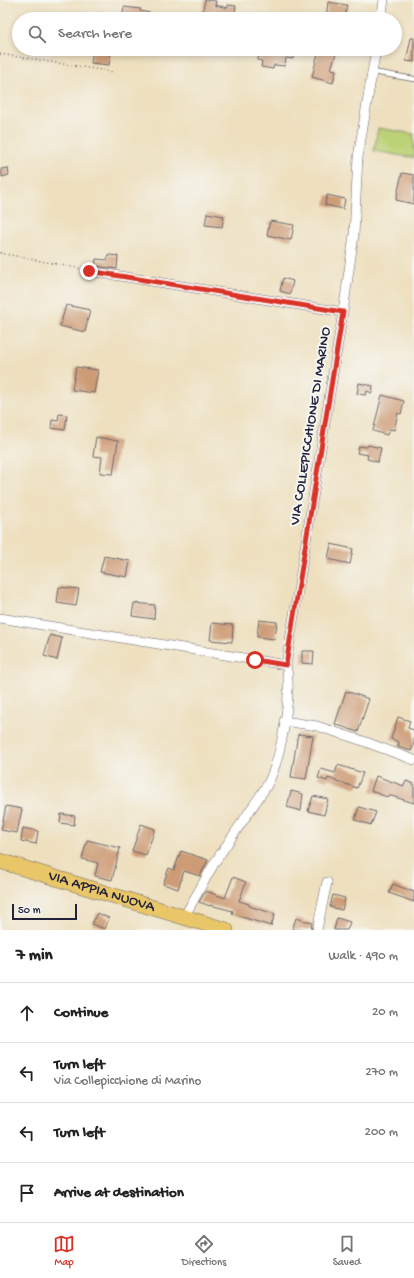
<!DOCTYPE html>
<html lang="en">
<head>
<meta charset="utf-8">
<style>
  body { margin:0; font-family:"Gochi Hand",sans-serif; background:#f6f6f6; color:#222 }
  .scale { position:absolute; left:12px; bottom:10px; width:65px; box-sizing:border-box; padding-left:4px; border:2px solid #22223b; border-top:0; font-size:11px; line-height:14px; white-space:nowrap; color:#22223b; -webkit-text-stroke:3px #f6f6f2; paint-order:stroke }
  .stop { position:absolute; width:12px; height:12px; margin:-9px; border:3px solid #d93025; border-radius:50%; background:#fff }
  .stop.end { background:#d93025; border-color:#fff; box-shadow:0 1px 4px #0008 }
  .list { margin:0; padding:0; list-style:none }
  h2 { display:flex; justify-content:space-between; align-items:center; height:52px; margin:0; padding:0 16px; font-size:17px }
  h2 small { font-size:13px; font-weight:400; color:#767676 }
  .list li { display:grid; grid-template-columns:26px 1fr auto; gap:12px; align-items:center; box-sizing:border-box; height:60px; padding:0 16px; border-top:1px solid #e0e0e0 }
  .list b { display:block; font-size:15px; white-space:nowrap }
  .list p { margin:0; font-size:13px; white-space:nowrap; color:#767676 }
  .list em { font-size:13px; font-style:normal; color:#767676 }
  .icon { flex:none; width:22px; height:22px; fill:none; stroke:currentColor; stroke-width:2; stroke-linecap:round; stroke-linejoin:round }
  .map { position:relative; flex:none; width:414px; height:930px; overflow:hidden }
  .search { position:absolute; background:#fff; box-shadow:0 2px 6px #0003; left:12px; right:12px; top:12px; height:44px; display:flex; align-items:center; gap:10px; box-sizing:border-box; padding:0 14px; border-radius:22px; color:#767676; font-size:15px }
  .sheet { height:292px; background:#fff }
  nav { display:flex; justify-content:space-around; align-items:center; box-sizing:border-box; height:56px; border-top:1px solid #e0e0e0; background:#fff; font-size:11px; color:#767676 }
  nav a { display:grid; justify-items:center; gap:2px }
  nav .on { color:#d93025 }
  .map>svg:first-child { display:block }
  .green { fill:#bbd175; stroke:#6e7a58 }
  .building { fill:#cd9b76 }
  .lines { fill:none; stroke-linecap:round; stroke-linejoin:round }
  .service-casing { stroke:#696469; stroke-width:6 }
  .minor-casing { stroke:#696469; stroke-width:10 }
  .primary-casing { stroke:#696469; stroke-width:16 }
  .path { stroke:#696469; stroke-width:1.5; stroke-dasharray:1 3; stroke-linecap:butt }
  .service { stroke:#fff; stroke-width:4.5 }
  .minor { stroke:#fff; stroke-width:9 }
  .primary { stroke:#e9c769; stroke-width:15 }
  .route { stroke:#d93025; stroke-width:5 }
  .labels { text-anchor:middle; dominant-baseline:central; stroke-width:4; stroke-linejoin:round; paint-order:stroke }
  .street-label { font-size:15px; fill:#22223b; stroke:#f6f6f2 }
</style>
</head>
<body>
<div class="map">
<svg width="414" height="930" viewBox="0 0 414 930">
  <rect width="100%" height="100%" fill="#f6f6f2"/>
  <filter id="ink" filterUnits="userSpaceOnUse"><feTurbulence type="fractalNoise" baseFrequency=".025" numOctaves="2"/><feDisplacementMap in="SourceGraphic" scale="8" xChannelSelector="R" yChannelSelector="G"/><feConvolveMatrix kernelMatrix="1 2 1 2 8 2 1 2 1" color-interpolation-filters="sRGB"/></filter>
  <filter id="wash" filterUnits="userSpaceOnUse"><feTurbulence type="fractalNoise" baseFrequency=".012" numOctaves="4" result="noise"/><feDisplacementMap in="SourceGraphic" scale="16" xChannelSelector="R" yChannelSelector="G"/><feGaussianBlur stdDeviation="0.9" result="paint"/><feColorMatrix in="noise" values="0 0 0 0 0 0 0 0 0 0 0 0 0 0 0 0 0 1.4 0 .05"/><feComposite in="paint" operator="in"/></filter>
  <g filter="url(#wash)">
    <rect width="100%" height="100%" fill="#eee0bf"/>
    <path class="green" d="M 378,128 L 414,134 L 414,158 L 374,151 Z"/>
    <g id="blocks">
      <path class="building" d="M 205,0 L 216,1 L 215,5 L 228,8 L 228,5 L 236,6 L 234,17 L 230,16 L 229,19 L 201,19 Z
        M 328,2 L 347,5 L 345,17 L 340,16 L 340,19 L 326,19 Z
        M 124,7 L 141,9 L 140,11 L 150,13 L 149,19 L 122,19 Z
        M 411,38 L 414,38 L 414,62 L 406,61 Z
        M 93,49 L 111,49 L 109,65 L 91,63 Z
        M 259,49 L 294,49 L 293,59 L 286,58 L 285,66 L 274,65 L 273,69 L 261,67 L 262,61 L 258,60 Z
        M 319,49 L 336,53 L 331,69 L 336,70 L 333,83 L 312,77 Z
        M 8,168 L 9,175 L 2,177 L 1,169 Z
        M 402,173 L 414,175 L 414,204 L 396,200 Z
        M 327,195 L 345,199 L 343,209 L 325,205 Z
        M 207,213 L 224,216 L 222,227 L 205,225 Z
        M 270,221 L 294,225 L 291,240 L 267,235 Z
        M 109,255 L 118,256 L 117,269 L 95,266 L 96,259 L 107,260 Z
        M 283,278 L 293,281 L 290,294 L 280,291 Z
        M 66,305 L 90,310 L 85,332 L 60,326 Z
        M 76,367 L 98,370 L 94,393 L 72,390 Z
        M 359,383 L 373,386 L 372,393 L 367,391 L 366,395 L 357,394 Z
        M 382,395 L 404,401 L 401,414 L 398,413 L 394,430 L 389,429 L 387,435 L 373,431 Z
        M 59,414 L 67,415 L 65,430 L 51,428 L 52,420 L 58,421 Z
        M 96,437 L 118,441 L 113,474 L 100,473 L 102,457 L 93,456 Z
        M 368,445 L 381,448 L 378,462 L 367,459 L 368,455 L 357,453 L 359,446 L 367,447 Z
        M 331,544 L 353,549 L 350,564 L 328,559 Z
        M 104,556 L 130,561 L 127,577 L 100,572 Z
        M 59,587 L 79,589 L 76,606 L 57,603 Z
        M 134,603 L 155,605 L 154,619 L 132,616 Z
        M 259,620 L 277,622 L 275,639 L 257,637 Z
        M 212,623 L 233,625 L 232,642 L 210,640 Z
        M 50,635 L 62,638 L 57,660 L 44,656 Z
        M 302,651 L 314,651 L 313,664 L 302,663 Z
        M 346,691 L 369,699 L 358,732 L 335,724 Z
        M 398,717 L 410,721 L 408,728 L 414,730 L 414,743 L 411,751 L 398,747 L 399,742 L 391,739 Z
        M 298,734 L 313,736 L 306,779 L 291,777 Z
        M 338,765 L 363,773 L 357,788 L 328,778 L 327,781 L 318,778 L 321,769 L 335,773 Z
        M 376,776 L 404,786 L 406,781 L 414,784 L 414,803 L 388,795 L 387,797 L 371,791 Z
        M 291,791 L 303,794 L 301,811 L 287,807 Z
        M 313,796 L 328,799 L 324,815 L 308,811 Z
        M 6,806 L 22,809 L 17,833 L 1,830 Z
        M 359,807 L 376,812 L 371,825 L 355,820 Z
        M 61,814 L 75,816 L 74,825 L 60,823 Z
        M 141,824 L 155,829 L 146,855 L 132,851 Z
        M 23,828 L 38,831 L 36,844 L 21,841 Z
        M 87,840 L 120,848 L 112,880 L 95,876 L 98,863 L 82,859 Z
        M 181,851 L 208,860 L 200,876 L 184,871 L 178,889 L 163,884 L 169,868 L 174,870 Z
        M 233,877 L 246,882 L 239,901 L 249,904 L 249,906 L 275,914 L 271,926 L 232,914 L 233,911 L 210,905 L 210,906 L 199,902 L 206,891 L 225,898 Z
        M 393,884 L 414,892 L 414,902 L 389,893 Z
        M 333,895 L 345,898 L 342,910 L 330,907 Z
        M 97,913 L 109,918 L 105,929 L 92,924 Z
        M 296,918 L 312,923 L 311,930 L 292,930 Z
        M 337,918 L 350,922 L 347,930 L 334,930 Z"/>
    </g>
  </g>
  <g filter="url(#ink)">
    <use href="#blocks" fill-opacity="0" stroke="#696469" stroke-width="1"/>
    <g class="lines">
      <g class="service-casing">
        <path id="service" d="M 373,72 L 414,79"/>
      </g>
      <g class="minor-casing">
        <path id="minor" d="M 381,19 L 384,0
          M 89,271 L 343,312
          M 0,618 L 286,665
          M 284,721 L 317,726 L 363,741 L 414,760
          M 184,917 L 215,862 L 266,787 C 281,761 293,693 286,665 L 343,312 L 354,235 L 358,157 L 376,49
          M 317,930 L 327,882"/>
      </g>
      <g class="primary-casing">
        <g id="primary">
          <path id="s1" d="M 0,861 L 226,930"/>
        </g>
      </g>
      <path class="path" d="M 0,54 L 114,72
        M 0,253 L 82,269"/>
      <use href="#service" class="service"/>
      <use href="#minor" class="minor"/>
      <use href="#primary" class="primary"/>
    </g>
  </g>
  <g class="lines" filter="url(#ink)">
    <path class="route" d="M 89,271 L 343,312 L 286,665 L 255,660"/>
  </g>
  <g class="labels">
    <g class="street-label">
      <text transform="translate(311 426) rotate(-81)">VIA COLLEPICCHIONE DI MARINO</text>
      <text stroke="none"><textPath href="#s1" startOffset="106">VIA APPIA NUOVA</textPath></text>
    </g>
  </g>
</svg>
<div class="scale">50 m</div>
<div class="stop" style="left:255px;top:660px"></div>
<div class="stop end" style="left:89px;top:271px"></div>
<div class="search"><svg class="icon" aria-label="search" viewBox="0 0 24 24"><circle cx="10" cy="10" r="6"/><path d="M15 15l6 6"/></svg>Search here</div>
</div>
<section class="sheet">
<h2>7 min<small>Walk · 490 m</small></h2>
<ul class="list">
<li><svg class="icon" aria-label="ahead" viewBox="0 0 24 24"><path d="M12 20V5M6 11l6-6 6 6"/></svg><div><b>Continue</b></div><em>20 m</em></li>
<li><svg class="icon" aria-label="left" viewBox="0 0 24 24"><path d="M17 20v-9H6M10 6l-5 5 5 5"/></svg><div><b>Turn left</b><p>Via Collepicchione di Marino</p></div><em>270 m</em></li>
<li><svg class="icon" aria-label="left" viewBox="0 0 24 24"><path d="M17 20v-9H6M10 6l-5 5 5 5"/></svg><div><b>Turn left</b></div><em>200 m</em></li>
<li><svg class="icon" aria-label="arrive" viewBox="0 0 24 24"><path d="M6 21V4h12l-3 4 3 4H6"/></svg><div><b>Arrive at destination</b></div></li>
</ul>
</section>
<nav>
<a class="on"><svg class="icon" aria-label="map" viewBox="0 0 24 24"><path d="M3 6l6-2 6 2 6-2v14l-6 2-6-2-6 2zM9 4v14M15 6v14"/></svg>Map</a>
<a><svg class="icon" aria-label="directions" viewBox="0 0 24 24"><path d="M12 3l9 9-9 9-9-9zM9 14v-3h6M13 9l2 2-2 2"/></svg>Directions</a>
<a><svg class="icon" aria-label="saved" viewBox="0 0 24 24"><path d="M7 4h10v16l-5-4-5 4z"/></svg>Saved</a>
</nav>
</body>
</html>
